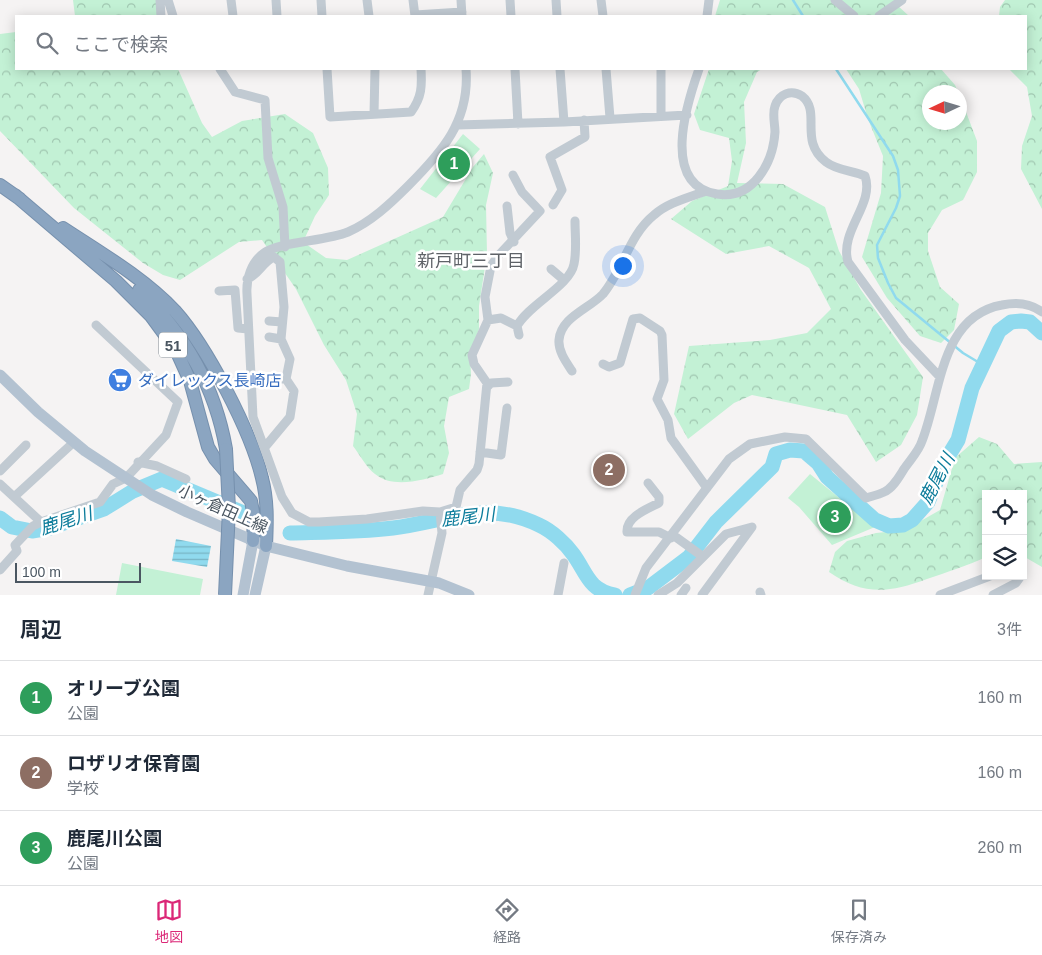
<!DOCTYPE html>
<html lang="ja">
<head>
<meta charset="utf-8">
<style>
  body { margin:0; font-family:Helvetica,"Noto Sans JP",sans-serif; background:#f6f6f7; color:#1f2937 }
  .controls { position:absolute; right:15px; bottom:15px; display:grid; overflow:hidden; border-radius:0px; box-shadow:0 2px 12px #0003 }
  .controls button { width:45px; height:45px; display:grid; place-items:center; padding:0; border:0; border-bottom:1px solid #e0e1e3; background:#fff; color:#1f2937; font:25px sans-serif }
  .compass { position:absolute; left:922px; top:85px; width:45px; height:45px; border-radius:50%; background:#fff; box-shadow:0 2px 12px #0003; rotate:266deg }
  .scale { position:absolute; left:15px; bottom:12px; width:126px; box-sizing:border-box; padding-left:5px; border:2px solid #4a5661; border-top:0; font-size:14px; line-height:18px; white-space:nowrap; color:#4a5661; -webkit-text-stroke:4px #fff; paint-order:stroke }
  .you { position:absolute; left:622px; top:265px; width:18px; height:18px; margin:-12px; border:4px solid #fff; border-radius:50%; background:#1a73e8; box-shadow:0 0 0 8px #1a73e833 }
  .badge { display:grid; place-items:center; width:32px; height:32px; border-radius:50%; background:#db2777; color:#fff; font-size:16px; font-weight:700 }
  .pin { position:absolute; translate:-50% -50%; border:2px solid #fff; box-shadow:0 1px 5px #0006 }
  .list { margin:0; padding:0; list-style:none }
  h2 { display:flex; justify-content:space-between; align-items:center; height:65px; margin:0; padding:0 20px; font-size:21px }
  h2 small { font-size:16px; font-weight:400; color:#747a83 }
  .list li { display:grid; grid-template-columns:32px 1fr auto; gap:15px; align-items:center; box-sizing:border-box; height:75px; padding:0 20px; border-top:1px solid #e0e1e3 }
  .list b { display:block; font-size:19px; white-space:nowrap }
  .list p { margin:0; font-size:16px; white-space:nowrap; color:#747a83 }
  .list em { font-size:16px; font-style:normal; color:#747a83 }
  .icon { flex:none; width:28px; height:28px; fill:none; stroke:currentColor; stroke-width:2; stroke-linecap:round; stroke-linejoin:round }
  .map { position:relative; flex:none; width:1042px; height:595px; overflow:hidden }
  .search { position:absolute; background:#fff; box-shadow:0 2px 12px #0003; left:15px; right:15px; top:15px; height:55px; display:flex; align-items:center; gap:12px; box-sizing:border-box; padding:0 18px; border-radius:0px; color:#747a83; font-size:19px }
  .sheet { height:290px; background:#fff }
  nav { display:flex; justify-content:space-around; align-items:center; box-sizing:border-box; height:70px; border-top:1px solid #e0e1e3; background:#fff; font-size:14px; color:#747a83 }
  nav a { display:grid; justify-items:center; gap:2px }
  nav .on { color:#db2777 }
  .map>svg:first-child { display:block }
  .forest { fill:url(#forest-crowns) }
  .park { fill:#c3f1d5 }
  .water { fill:url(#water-rules) }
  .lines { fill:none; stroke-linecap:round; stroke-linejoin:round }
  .stream { stroke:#90daee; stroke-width:2.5 }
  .river { stroke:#90daee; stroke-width:15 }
  .highway-casing { stroke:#7690ad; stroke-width:14 }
  .minor { stroke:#c1cad2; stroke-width:9 }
  .major { stroke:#b3c2d1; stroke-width:11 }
  .highway { stroke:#8ba5c1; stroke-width:12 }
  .highway-bridge-casing { stroke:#7690ad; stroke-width:14; stroke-linecap:butt }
  .highway-bridge { stroke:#8ba5c1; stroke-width:12 }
  .labels { text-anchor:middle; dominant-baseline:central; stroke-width:5; stroke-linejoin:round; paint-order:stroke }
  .shield { fill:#fff; stroke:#808990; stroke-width:1 }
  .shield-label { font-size:15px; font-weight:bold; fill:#4a5661 }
  .shop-label { font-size:16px; fill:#366cbe; stroke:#fff; text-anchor:start }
  .street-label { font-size:16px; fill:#4a5661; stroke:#fff }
  .neighbourhood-label { font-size:18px; fill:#5f6368; stroke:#fff }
  .water-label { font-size:18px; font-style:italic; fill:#0c7c9b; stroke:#fff }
</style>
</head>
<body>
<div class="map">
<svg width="1042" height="595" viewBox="0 0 1042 595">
  <defs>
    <pattern id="forest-crowns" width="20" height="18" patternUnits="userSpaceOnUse" patternTransform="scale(1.25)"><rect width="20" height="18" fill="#c3f1d5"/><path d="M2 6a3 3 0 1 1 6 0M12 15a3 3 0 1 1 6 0" fill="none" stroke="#a0c6b0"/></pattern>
    <pattern id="water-rules" width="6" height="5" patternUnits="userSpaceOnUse" patternTransform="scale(1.25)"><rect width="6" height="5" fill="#90daee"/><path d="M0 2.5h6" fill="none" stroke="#78b4c4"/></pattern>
  </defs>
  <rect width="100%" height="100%" fill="#f5f3f3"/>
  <path class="forest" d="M 73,0 L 165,0 L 161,5 L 164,16 L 75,16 Z
    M 720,0 L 898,0 L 897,5 L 909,16 L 715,16 Z
    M 1005,0 L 1042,0 L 1042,209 L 1021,169 L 1022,146 L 1032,116 L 1027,87 L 1009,69 L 1026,69 L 1026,16 L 999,16 L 1000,7 Z
    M 16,32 L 16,69 L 178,69 L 202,123 L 212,137 L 242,121 L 285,114 L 313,133 L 328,168 L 329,195 L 315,216 L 303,242 L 326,258 L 347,260 L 443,217 L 473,167 L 484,154 L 493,173 L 486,205 L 487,254 L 479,306 L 479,329 L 470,355 L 471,374 L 469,389 L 449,397 L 444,426 L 449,453 L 443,474 C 423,480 393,489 375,474 C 366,467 360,455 353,446 L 357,414 L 346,380 L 324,345 L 296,289 L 262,240 L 239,242 L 180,280 L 163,275 L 143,263 L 74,208 L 0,131 L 0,34 Z
    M 709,69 L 762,69 L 757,72 L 744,102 L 746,143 L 737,183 L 783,184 L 825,207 L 839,251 L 861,290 L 923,377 L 917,415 L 901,445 L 876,462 L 847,415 L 752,395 L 734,403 L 688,439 L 674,414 L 689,346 L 770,340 L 807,333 L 831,309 L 809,268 L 769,246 L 726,254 L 671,219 L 692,201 L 728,186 L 732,161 L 729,138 L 700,130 L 694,114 Z
    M 846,69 L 941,69 L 955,85 L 958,92 L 930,92 L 930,122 L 960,122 L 960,96 L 977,141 L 977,172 L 963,200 L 942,210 L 928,233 L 928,251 L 940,287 L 959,304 L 954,330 L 941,343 L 920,336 L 887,298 L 862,257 L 881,193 L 883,156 L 868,119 L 859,89 Z
    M 979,437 L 997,444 L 1014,464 L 1042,462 L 1042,567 L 1023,556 L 1023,494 L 986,494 L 986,557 C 967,566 947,572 927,579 C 887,594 862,595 829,572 L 835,552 L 847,541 L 876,533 L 905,530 L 940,510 L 955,458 Z"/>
  <path class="park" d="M 463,134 L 480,149 L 436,198 L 420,189 Z
    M 810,474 L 875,527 L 832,545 L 799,507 L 788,498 Z
    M 122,563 L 203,579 L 200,595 L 116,595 Z"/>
  <path class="water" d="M 176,539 L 211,546 L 207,567 L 172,561 Z"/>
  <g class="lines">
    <path class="stream" d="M 793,0 L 803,16
      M 836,69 L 893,156 L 898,170 L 900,196 L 896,208 L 877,245 L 878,258 L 888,283 L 896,298 L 963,353 L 983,365"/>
    <path class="river" d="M 0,518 L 12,527 L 32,531 L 50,528 L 104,509 L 133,491 L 162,479 L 241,512
      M 290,533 C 324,532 359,532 393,528 C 448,521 485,499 539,525 C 552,531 565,543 573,554 C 587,573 588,590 615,595
      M 630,595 L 648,588 L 689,557 L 716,522 L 772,467 L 776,454 L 790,450 L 804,451 L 818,463 L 827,477 L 875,520 L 889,526 L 903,525 L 912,520 L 928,502 L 944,463 L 958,440 L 972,388 L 999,331 L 1011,322 L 1021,321 L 1030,322 L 1042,333"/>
    <g class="highway-casing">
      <path id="highway" d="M 0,185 L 20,199
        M 15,195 L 116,281 L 151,316 L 176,350 L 190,381 L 208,447 L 215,459 L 251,501 L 254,517 L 253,541
        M 63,228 C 101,253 144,278 175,311 C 207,347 251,431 262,478 C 268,501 267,523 266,546
        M 139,290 C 185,334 215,386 226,449"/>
    </g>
    <path class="minor" d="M 160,0 L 161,16
      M 168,0 L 173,16
      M 231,0 L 233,16
      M 276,0 L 277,16
      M 321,0 L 322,16
      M 367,0 L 369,16
      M 413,0 L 415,16
      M 461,0 L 462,16
      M 510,0 L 511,16
      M 556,0 L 557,16
      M 601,0 L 603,16
      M 835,0 L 854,16
      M 415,15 L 462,12
      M 707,16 L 709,0
      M 879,16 L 902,0
      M 220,69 L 235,92 L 265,100 L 268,158 L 283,207 L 285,247
      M 327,69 L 330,117 L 411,112 C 422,97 422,86 421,69
      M 466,69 C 470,121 442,152 408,186 C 390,204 371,222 348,232 C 326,241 279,242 264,253 C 251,262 246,279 247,294 L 253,417 L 282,497 L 292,513 L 309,522 L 319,522 L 367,519 L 423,511 L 440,512 L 456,507 L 460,490 L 477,470 L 479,464 L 487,383 L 474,364 L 472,355 L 488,320 L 485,297 L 491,266 L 497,257 L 540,211 L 522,192 L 513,175
      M 515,69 L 518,124
      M 560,69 L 564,122
      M 606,69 L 610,118
      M 661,69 L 661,115
      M 699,69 C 687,103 660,185 717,194 C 753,200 773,163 775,132 C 775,124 772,114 775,106 C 779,94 791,89 802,96 C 822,112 798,140 826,162 C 836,170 853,171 865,176 C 875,204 839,231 848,262 L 905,340 L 939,376
      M 374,114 L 375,69
      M 457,125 L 564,122 L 687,115
      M 553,205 L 562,190 L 550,157 L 585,137 L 584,120
      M 507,206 L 510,233 L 514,242
      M 551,269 L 564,280
      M 247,279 C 259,275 262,262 274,257 L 280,262 L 284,307 L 281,339 L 290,359 L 286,379 L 294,391 L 290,417 L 265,447
      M 219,291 L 235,290 L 238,328 L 248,329
      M 488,320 L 501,318 L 517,326 L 519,335
      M 269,321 L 282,322
      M 517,326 C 529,304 570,286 574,264 C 577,250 575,235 575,221
      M 269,337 L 281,339
      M 603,364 L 609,367 L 620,363 L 633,319 L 640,318 L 660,331 L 662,335 L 664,380 L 657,399 L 668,420 L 671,438 L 707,488
      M 572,371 C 566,362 558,351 559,340 C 561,317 589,309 603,294 C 623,270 629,235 654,215 C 669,202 688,198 706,191
      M 274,379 L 286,379
      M 487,387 L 491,383 L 508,382
      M 480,452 L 501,455 L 507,408
      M 138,462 L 157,466 L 186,479
      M 0,471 L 26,445
      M 648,483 L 659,497 L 659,503 C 647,509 626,517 627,532 L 659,532 L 671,538
      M 0,484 L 41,522
      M 14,497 L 74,442
      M 673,535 L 702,556
      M 0,570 L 17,551 L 15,545 L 33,526 L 41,522 L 100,502 L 113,484 L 126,478 L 166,435 L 178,402 L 96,325
      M 760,592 L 761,595
      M 428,595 L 442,533 L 440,512
      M 558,595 L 564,563
      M 635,595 L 646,568 L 700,497 L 729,459 L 750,444 L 785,437 L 806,439 L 866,498 C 872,496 878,495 884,492 C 893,488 899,477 904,469 C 910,460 919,451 922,441 C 941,393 940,316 1002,305 C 1016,302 1030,303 1042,312
      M 658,595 L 677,583 L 726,534 L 752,527 L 702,595
      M 681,595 L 686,588
      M 940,595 L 990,576
      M 993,595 L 1016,583 L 1021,576"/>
    <path class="major" d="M 0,375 L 38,412 L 85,451 L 152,495 L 187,512 L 266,546 L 347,566 L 439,583 L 469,595
      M 243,595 L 253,541
      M 255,595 L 266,546"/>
    <use href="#highway" class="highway"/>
    <g class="highway-bridge-casing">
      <path id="highway-bridge" d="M 225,595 L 229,509 L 226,449"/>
    </g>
    <use href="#highway-bridge" class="highway-bridge"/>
  </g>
  <defs>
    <g id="supermarket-disc" transform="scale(1.25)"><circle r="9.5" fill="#3f7fe0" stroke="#fff"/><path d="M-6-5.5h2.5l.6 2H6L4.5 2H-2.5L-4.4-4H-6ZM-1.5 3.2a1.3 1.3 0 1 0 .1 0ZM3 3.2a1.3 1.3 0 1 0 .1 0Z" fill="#fff"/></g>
  </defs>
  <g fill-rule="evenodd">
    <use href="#supermarket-disc" x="120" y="380"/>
  </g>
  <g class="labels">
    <rect class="shield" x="159" y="332.5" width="28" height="25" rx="4"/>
    <g class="shield-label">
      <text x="173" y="345">51</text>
    </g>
    <g class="shop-label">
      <text x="138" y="380">ダイレックス長崎店</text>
    </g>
    <g class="street-label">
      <text transform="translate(223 509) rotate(24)">小ヶ倉田上線</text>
    </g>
    <g class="neighbourhood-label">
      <text x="471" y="261">新戸町三丁目</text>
    </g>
    <g class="water-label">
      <text transform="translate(937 479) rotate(-62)">鹿尾川</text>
      <text transform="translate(468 517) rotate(-6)">鹿尾川</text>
      <text transform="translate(66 521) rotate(-17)">鹿尾川</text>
    </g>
  </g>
</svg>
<div class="controls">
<button><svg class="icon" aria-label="locate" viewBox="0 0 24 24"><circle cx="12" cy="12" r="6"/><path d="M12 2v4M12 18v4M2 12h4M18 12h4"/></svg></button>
<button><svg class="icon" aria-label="layers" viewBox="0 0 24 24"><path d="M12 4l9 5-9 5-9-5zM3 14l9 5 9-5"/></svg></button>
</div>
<svg class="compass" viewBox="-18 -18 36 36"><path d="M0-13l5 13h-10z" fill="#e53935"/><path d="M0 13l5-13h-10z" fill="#747a83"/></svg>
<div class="scale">100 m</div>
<div class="you"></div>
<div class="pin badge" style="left:454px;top:164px;background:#2e9e5b">1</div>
<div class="pin badge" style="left:609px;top:470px;background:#8d6e63">2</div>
<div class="pin badge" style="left:835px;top:517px;background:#2e9e5b">3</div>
<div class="search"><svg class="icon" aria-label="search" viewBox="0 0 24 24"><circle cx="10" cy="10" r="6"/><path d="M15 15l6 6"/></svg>ここで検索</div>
</div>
<section class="sheet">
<h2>周辺<small>3件</small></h2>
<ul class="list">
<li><span class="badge" style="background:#2e9e5b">1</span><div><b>オリーブ公園</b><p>公園</p></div><em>160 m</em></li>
<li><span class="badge" style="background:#8d6e63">2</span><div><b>ロザリオ保育園</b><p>学校</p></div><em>160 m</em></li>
<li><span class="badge" style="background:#2e9e5b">3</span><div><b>鹿尾川公園</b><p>公園</p></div><em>260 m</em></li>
</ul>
</section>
<nav>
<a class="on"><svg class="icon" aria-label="map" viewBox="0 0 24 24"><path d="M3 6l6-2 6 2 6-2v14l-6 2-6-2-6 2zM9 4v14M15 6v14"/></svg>地図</a>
<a><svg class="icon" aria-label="directions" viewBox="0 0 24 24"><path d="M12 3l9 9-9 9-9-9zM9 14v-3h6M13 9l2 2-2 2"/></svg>経路</a>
<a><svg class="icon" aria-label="saved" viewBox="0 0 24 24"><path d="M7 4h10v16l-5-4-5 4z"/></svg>保存済み</a>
</nav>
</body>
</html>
